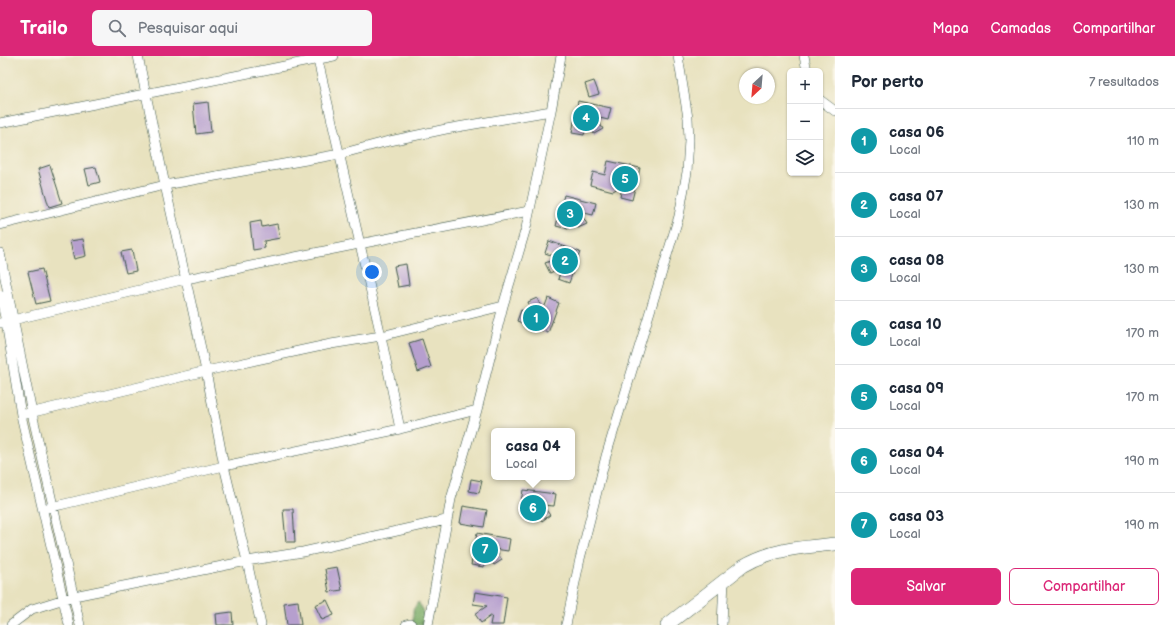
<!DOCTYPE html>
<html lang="pt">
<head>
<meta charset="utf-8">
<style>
  body { margin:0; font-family:"Balsamiq Sans",sans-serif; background:#f6f6f7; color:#1f2937 }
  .controls { position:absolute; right:12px; top:12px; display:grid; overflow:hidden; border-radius:6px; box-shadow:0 1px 3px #0004 }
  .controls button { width:36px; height:36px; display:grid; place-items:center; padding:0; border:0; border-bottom:1px solid #e0e1e3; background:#fff; color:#1f2937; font:20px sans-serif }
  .compass { position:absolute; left:739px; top:12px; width:36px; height:36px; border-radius:50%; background:#fff; box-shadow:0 1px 3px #0004; rotate:206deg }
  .you { position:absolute; left:372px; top:216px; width:14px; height:14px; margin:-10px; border:3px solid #fff; border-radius:50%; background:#1a73e8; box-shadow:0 0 0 6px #1a73e833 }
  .badge { display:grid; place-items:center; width:26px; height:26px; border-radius:50%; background:#db2777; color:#fff; font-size:13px; font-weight:700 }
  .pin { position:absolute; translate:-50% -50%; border:2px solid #fff; box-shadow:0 1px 4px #0006 }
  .popup { position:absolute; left:491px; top:372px; width:84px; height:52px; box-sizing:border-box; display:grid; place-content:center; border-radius:6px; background:#fff; filter:drop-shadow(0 1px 3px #0005); font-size:13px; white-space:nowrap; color:#747a83 }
  .popup b { font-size:15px; color:#1f2937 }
  .popup::after { content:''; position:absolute; left:50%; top:100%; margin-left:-8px; border:8px solid transparent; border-top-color:#fff }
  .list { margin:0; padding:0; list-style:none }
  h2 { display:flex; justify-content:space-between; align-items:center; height:52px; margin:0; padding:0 16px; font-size:17px }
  h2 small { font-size:13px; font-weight:400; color:#747a83 }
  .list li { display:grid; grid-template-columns:26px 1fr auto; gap:12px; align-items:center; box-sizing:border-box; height:64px; padding:0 16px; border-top:1px solid #e0e1e3 }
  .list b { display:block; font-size:15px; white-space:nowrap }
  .list p { margin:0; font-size:13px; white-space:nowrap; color:#747a83 }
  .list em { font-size:13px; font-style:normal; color:#747a83 }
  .actions { display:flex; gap:8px; padding:12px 16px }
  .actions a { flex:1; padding:9px 0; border:1px solid #db2777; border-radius:6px; text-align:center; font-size:14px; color:#db2777 }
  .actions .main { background:#db2777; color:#fff }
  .icon { flex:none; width:22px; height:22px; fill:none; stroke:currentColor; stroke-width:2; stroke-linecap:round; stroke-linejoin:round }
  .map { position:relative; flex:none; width:835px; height:569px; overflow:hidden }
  header { display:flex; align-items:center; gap:24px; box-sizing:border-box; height:56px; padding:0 20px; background:#db2777; color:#fff }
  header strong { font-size:19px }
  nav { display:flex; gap:22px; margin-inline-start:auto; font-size:14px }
  .search { width:280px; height:36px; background:#f6f6f7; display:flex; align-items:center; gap:10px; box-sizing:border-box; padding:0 14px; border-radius:6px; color:#747a83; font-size:15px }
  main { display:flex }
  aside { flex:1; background:#fff }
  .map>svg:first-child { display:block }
  .forest { fill:url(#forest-firs); stroke:#4c744d }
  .building { fill:#b69fce }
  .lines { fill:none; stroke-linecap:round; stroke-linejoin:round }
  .minor-casing { stroke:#3d5649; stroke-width:10 }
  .secondary-casing { stroke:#3d5649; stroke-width:14 }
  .minor { stroke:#fff; stroke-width:9 }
  .secondary { stroke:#fff; stroke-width:13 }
</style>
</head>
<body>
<header>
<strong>Trailo</strong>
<div class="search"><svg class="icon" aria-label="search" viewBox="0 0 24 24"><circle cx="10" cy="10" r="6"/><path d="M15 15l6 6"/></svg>Pesquisar aqui</div>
<nav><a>Mapa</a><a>Camadas</a><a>Compartilhar</a></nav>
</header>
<main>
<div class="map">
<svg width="835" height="569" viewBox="0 0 835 569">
  <defs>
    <pattern id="forest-firs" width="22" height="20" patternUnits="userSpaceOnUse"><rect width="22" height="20" fill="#7aac66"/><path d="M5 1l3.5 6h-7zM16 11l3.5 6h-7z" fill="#638d55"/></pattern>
  </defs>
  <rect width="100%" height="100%" fill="#fbf7ec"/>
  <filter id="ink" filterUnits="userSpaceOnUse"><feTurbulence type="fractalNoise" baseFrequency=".025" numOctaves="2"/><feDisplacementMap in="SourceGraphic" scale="8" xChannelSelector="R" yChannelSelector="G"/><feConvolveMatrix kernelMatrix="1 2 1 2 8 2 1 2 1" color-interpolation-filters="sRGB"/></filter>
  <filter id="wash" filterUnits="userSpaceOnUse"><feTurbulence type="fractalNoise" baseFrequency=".012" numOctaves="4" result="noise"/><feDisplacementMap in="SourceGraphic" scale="16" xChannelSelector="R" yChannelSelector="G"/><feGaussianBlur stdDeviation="0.9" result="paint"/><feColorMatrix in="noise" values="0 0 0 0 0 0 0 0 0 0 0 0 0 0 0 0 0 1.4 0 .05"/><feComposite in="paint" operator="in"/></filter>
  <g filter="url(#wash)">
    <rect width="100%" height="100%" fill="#e8e2bf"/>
    <path class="forest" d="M 418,546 C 424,554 424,560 423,569 L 413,569 L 413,554 Z"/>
    <g id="blocks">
      <path class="building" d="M 594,25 L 599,38 L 589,41 L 585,28 Z
        M 578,45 L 611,52 L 608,64 L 596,61 L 603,73 L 594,78 L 587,65 L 584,79 L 572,77 Z
        M 208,46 L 211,76 L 196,78 L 193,48 Z
        M 608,105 L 640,112 L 632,144 L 620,141 L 623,129 L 613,135 L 590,129 L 593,116 L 605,119 Z
        M 50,109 L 62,147 L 49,151 L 38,113 Z
        M 96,111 L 100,126 L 89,129 L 85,113 Z
        M 564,139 L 596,147 L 593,159 L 580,156 L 587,168 L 578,172 L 571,160 L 568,173 L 556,170 Z
        M 261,165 L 262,171 L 277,168 L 280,182 L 264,185 L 265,192 L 253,194 L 250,167 Z
        M 83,183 L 86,200 L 74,203 L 70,185 Z
        M 549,185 L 580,196 L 569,227 L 558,223 L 562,211 L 550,217 L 545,207 L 559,202 L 545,197 Z
        M 132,194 L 136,215 L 126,217 L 121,196 Z
        M 406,208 L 409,229 L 398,231 L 394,210 Z
        M 42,213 L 50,245 L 36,248 L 28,216 Z
        M 537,242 L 543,255 L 548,242 L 559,247 L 548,277 L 517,265 L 521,254 L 533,258 L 528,246 Z
        M 422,283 L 431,311 L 418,316 L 409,287 Z
        M 471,423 L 482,425 L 479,437 L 469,435 Z
        M 523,434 L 556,438 L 554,450 L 542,449 L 550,459 L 542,465 L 529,448 L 521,446 Z
        M 463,450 L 487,454 L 484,471 L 460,467 Z
        M 283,453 L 293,453 L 295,486 L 286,486 Z
        M 477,477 L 510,483 L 508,495 L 495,493 L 502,504 L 494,509 L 486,497 L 484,511 L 471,509 Z
        M 337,511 L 342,534 L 329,536 L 325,513 Z
        M 475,536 L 507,541 L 503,569 L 490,569 L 492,559 L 481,567 L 475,558 L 487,550 L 473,548 Z
        M 327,544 L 334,559 L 322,564 L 315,549 Z
        M 298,545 L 301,569 L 287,569 L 284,547 Z
        M 232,556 L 233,569 L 217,569 L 216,558 Z"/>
    </g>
  </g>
  <g filter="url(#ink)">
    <use href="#blocks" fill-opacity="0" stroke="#3d5649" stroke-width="1"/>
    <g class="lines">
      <g class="minor-casing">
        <path id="minor" d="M 138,0 L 165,129 L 206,315 L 224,410 L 247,505 L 261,569
          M 317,0 L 381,280 L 400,373
          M 804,0 L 807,15
          M 820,44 L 835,55
          M 0,67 L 334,0
          M 0,169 L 165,129 L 340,98 L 385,86 L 446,73 L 551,55
          M 0,197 L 32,357 L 80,569
          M 0,239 L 6,266 L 21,359 L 69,569
          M 0,267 L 186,223 L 359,188 L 529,155
          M 21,359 L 206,315 L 331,288 L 381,280 L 503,250
          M 43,453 L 224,410 L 400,373 L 477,354
          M 11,569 L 32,553 L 74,540 L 247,505 L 303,496 L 446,464
          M 406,569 L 411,568
          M 428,569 L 451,443 L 477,354 L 503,250 L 526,172 L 551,55 L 561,0
          M 566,569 L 580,503 L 606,400 L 679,160 L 687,116 L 689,84 L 688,62 L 678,0
          M 722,569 L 724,524"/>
      </g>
      <g class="secondary-casing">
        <path id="secondary" d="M 667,569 L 743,510 C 771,493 804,491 835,488"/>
      </g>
      <use href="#minor" class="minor"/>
      <use href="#secondary" class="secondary"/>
    </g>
  </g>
</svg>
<div class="controls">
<button>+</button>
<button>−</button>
<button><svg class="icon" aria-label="layers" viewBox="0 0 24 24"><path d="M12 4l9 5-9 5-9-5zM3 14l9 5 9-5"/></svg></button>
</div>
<svg class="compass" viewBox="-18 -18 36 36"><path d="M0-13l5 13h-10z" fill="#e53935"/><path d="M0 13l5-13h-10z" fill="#747a83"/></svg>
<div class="you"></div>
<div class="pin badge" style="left:536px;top:262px;background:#0f9aa8">1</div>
<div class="pin badge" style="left:565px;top:205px;background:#0f9aa8">2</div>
<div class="pin badge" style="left:570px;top:158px;background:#0f9aa8">3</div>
<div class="pin badge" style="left:586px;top:62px;background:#0f9aa8">4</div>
<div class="pin badge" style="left:625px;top:123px;background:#0f9aa8">5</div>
<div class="pin badge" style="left:533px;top:452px;background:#0f9aa8">6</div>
<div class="popup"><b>casa 04</b>Local</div>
<div class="pin badge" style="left:485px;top:494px;background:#0f9aa8">7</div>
</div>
<aside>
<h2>Por perto<small>7 resultados</small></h2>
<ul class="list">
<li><span class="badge" style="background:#0f9aa8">1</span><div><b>casa 06</b><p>Local</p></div><em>110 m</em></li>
<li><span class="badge" style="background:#0f9aa8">2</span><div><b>casa 07</b><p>Local</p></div><em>130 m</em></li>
<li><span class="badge" style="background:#0f9aa8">3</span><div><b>casa 08</b><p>Local</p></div><em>130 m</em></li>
<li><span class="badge" style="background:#0f9aa8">4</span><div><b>casa 10</b><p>Local</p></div><em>170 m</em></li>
<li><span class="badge" style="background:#0f9aa8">5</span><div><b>casa 09</b><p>Local</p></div><em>170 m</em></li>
<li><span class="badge" style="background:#0f9aa8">6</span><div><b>casa 04</b><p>Local</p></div><em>190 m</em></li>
<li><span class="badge" style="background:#0f9aa8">7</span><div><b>casa 03</b><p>Local</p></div><em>190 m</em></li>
</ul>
<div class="actions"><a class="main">Salvar</a><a>Compartilhar</a></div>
</aside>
</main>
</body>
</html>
